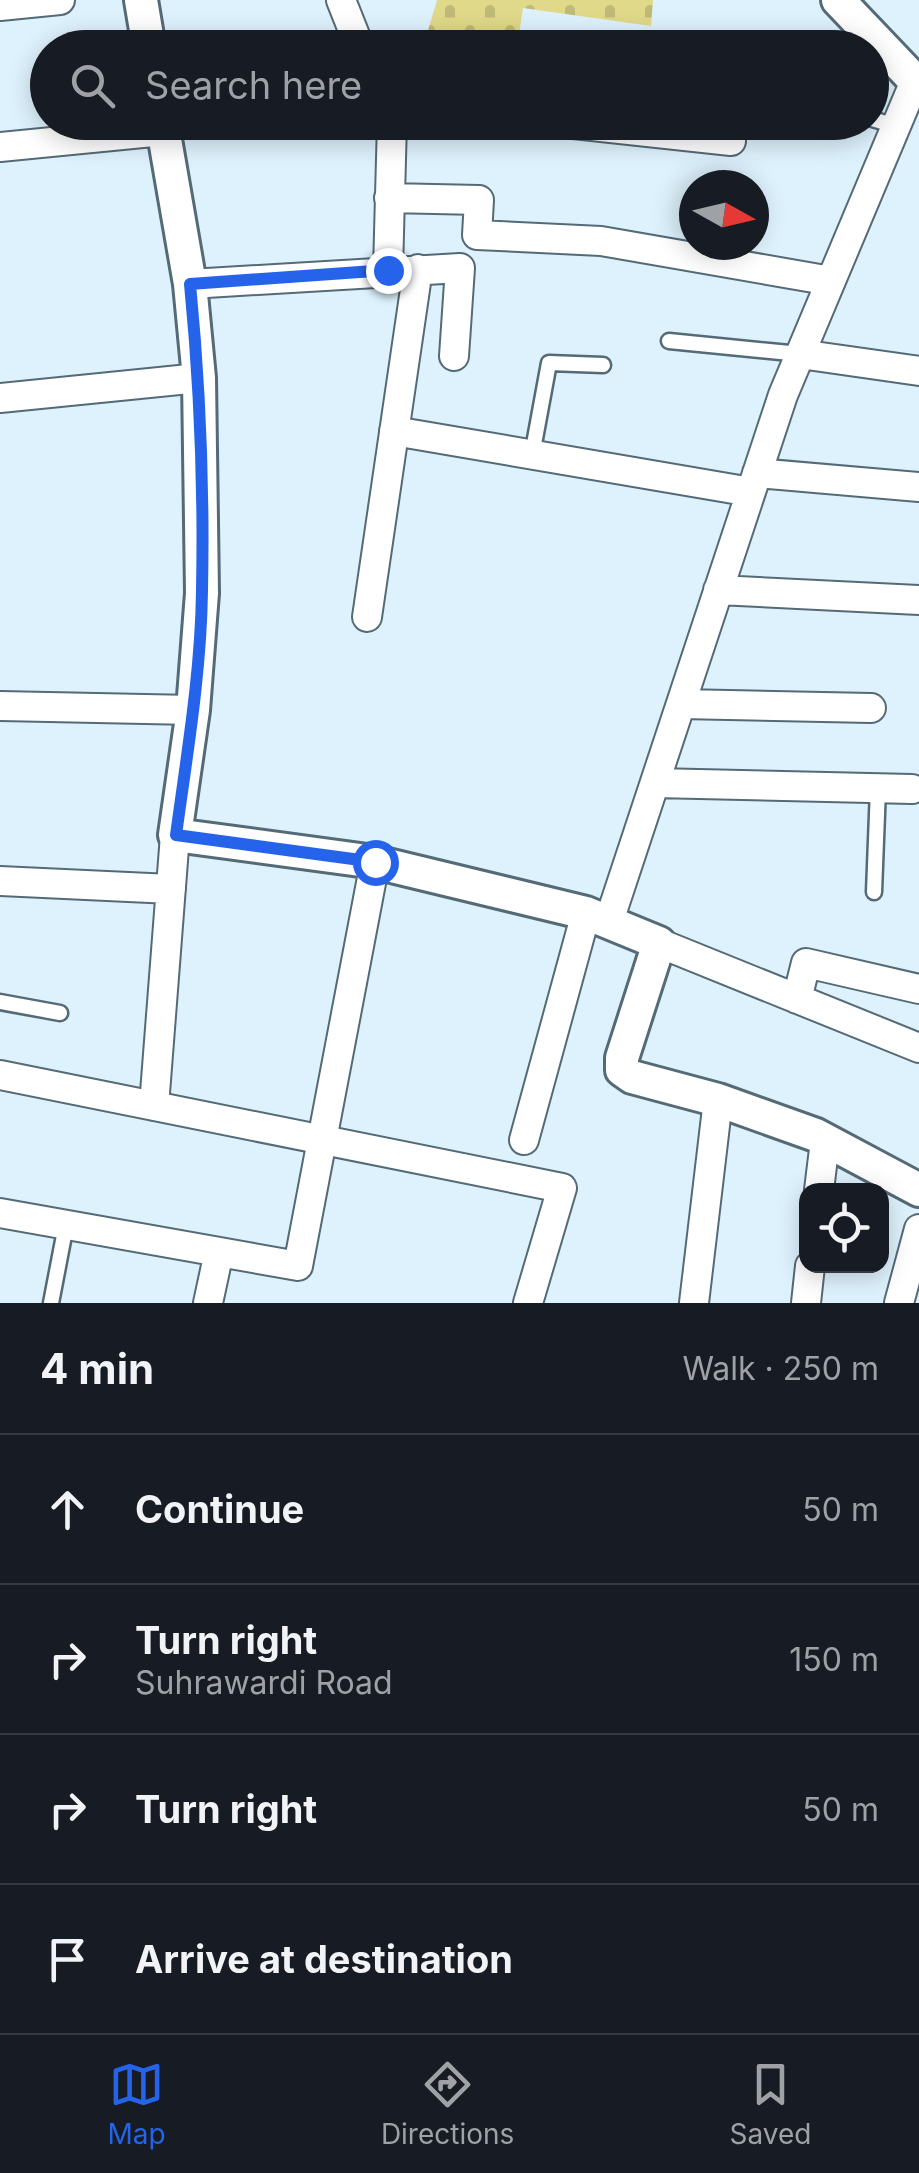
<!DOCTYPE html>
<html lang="en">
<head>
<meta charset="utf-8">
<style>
  body { margin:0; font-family:Inter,sans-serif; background:#242831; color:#f1f3f6 }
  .controls { position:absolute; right:30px; bottom:30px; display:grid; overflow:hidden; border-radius:20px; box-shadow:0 5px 25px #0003 }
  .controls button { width:90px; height:90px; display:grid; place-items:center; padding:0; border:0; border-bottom:2px solid #363941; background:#171b24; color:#f1f3f6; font:50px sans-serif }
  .compass { position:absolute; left:679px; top:170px; width:90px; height:90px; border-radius:50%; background:#171b24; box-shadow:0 5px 25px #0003; rotate:98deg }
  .stop { position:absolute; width:30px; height:30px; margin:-22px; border:8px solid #2563eb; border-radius:50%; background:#fff }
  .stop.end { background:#2563eb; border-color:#fff; box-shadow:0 2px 10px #0008 }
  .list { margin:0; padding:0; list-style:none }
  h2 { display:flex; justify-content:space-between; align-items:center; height:130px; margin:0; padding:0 40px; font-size:42px }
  h2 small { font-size:32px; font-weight:400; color:#9ea1a6 }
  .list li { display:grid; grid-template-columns:65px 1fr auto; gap:30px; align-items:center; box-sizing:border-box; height:150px; padding:0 40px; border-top:2px solid #363941 }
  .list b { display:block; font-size:38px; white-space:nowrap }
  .list p { margin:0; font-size:32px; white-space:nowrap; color:#9ea1a6 }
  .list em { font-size:32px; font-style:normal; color:#9ea1a6 }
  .icon { flex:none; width:55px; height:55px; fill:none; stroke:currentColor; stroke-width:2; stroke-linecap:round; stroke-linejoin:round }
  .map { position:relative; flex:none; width:919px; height:1303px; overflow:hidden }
  .search { position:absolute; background:#171b24; box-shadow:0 5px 25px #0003; left:30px; right:30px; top:30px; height:110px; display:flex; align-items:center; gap:25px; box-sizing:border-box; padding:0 35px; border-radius:55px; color:#9ea1a6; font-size:38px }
  .sheet { height:730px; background:#171b24 }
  nav { display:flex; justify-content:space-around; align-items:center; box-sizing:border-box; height:140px; border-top:2px solid #363941; background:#171b24; font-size:28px; color:#9ea1a6 }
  nav a { display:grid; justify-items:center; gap:5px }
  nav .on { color:#2563eb }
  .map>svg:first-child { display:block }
  .cemetery { fill:url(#cemetery-stones) }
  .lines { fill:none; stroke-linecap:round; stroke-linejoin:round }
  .service-casing { stroke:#546a76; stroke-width:19 }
  .minor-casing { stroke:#546a76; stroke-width:32 }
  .tertiary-casing { stroke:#546a76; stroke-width:38 }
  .service { stroke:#fff; stroke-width:14 }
  .minor { stroke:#fff; stroke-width:28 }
  .tertiary { stroke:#fff; stroke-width:32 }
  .route { stroke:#2563eb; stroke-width:12 }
</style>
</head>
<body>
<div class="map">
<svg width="919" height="1303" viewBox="0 0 919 1303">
  <defs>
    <pattern id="cemetery-stones" width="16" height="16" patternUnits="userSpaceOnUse" patternTransform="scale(2.5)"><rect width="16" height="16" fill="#e0d98a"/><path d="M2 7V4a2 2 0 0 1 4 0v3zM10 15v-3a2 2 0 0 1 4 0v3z" fill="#bfba77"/></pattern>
  </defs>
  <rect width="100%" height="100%" fill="#def2fd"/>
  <path class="cemetery" d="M 437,0 L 653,0 L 651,26 L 523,8 L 517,48 L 424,44 Z"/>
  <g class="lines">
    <g class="service-casing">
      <path id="service" d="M 872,119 L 896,126
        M 669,341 L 800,354
        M 532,455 L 549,363 L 603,365
        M 874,892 L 878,788
        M 0,1002 L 60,1013
        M 51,1303 L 66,1225"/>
    </g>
    <g class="minor-casing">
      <path id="minor" d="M 341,0 L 360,48
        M 0,6 L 60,0
        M 555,122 L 731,141
        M 0,147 L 163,131
        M 389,198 L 479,200 L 477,235 L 601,241 L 831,281
        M 388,270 L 392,122
        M 190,284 L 460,268 L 454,356
        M 800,354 L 919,371
        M 0,398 L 199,378
        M 394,431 L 751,492
        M 757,473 L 919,487
        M 718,590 L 919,600
        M 367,617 L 418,269
        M 681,704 L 871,708
        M 0,706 L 193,710
        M 655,783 L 912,789
        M 0,881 L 171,889
        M 609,921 L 783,395 L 915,81
        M 659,943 L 919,1048
        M 797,999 L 806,963 L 919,989
        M 0,1075 L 562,1188 L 528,1303
        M 154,1106 L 175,835
        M 524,1140 L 586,913
        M 819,1190 L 825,1141
        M 0,1213 L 298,1266 L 375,862
        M 208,1303 L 219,1252
        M 694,1303 L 718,1100
        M 806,1303 L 810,1266
        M 899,1303 L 919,1229"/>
    </g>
    <g class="tertiary-casing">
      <path id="tertiary" d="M 141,0 L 149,48
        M 838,0 L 919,85
        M 162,122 L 190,284 L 199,378 L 202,593 L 193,710 L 175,835 L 375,862 L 586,913 L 659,943 L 622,1058 L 622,1070 L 632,1077 L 718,1100 L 816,1135 L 919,1190"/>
    </g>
    <use href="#service" class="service"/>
    <use href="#minor" class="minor"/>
    <use href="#tertiary" class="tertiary"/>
  </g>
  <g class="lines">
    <path class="route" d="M 375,862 L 176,835 C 187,754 201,672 202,591 C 204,489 200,386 190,284 L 388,270"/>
  </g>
</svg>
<div class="controls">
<button><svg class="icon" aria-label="locate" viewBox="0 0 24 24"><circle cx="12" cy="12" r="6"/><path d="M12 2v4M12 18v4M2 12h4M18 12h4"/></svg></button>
</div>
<svg class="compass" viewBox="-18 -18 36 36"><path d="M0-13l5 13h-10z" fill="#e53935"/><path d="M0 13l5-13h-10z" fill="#9ea1a6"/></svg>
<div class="stop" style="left:375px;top:862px"></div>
<div class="stop end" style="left:388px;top:270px"></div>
<div class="search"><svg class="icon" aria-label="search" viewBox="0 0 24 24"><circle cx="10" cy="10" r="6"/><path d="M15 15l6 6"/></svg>Search here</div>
</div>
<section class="sheet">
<h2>4 min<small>Walk · 250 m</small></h2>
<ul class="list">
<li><svg class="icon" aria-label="ahead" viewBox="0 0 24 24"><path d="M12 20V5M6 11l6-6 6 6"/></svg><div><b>Continue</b></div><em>50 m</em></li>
<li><svg class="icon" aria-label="right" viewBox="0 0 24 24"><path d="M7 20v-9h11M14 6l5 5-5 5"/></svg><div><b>Turn right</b><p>Suhrawardi Road</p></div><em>150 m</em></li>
<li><svg class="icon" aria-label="right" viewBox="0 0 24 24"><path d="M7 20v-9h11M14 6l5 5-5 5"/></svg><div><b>Turn right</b></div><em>50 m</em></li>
<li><svg class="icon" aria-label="arrive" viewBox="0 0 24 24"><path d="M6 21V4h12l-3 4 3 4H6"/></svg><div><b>Arrive at destination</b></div></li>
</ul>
</section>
<nav>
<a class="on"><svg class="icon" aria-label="map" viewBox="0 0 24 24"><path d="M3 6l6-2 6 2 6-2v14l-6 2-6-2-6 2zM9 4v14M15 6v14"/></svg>Map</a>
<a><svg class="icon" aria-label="directions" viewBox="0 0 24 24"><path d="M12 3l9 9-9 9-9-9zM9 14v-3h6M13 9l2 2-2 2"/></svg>Directions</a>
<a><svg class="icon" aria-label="saved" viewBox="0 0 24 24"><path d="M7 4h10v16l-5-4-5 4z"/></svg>Saved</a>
</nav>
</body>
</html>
